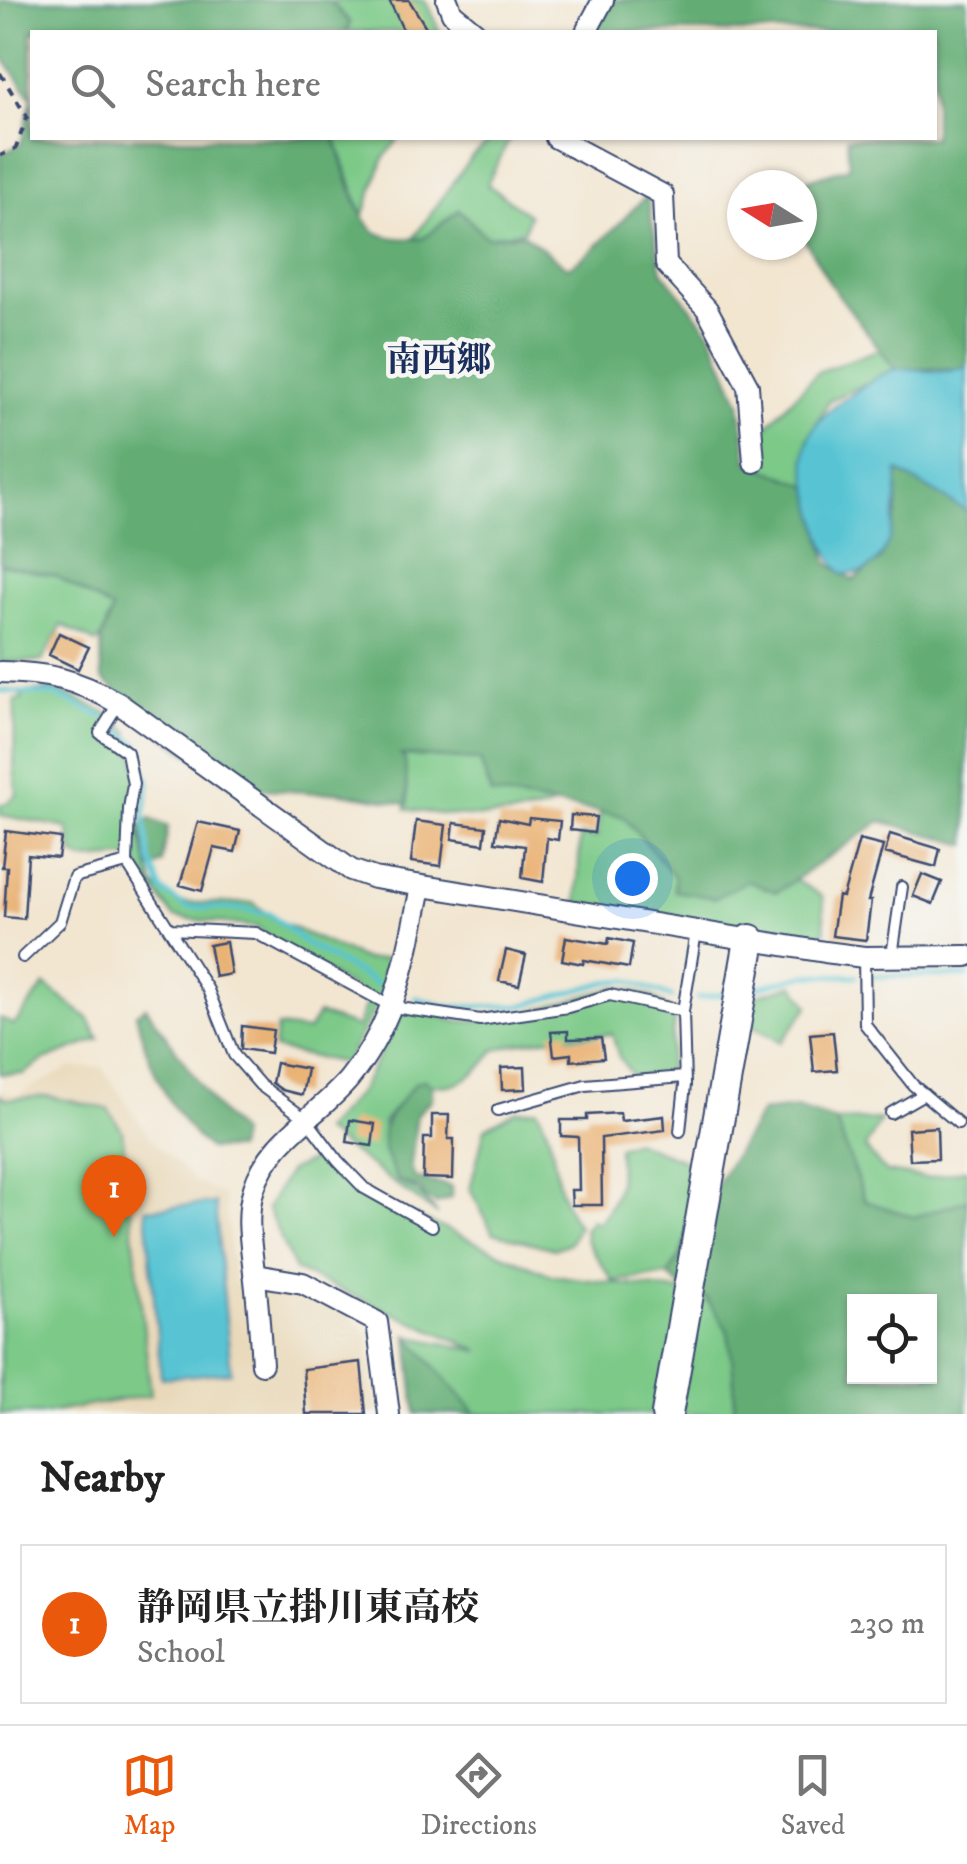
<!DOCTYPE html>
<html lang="en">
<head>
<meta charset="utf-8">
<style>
  body { margin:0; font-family:"IM FELL DW Pica","Noto Serif JP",serif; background:#f6f6f6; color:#222 }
  .controls { position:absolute; right:30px; bottom:30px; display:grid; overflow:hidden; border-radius:0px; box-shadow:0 2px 8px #0004 }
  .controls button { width:90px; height:90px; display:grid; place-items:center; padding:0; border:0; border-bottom:2px solid #e0e0e0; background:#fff; color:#222; font:50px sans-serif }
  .compass { position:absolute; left:727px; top:170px; width:90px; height:90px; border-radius:50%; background:#fff; box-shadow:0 2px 8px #0004; rotate:281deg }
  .you { position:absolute; left:632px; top:878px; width:35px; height:35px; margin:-25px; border:8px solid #fff; border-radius:50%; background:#1a73e8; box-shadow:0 0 0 15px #1a73e833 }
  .badge { display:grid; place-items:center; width:65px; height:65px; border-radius:50%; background:#ea580c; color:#fff; font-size:32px; font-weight:700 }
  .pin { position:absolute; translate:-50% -82px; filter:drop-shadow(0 2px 5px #0008) }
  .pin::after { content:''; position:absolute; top:52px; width:35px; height:30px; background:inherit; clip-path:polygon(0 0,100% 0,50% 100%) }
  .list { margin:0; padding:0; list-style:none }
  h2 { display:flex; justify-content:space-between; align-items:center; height:130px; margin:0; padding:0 40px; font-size:42px }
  h2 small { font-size:32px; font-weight:400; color:#767676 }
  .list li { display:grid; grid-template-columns:65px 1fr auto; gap:30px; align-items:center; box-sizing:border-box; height:160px; margin:0 20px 20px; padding:0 20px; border:2px solid #e0e0e0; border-radius:0px }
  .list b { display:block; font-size:38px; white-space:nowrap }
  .list p { margin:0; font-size:32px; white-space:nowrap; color:#767676 }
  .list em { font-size:32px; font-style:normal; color:#767676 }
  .icon { flex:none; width:55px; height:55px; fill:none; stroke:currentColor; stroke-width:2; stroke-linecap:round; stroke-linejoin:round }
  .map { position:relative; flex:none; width:967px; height:1414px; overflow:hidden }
  .search { position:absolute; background:#fff; box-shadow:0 2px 8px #0004; left:30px; right:30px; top:30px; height:110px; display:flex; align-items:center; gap:25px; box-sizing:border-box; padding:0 35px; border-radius:0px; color:#767676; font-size:38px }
  .sheet { height:310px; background:#fff }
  nav { display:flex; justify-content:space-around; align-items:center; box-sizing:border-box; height:140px; border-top:2px solid #e0e0e0; background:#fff; font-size:28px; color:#767676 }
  nav a { display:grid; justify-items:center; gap:5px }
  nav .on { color:#ea580c }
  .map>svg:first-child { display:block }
  .built { fill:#e9d9ba }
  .green { fill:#7bc988; stroke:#4b7c73; stroke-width:2.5 }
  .forest { fill:#64ad74; stroke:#406e69; stroke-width:2.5; fill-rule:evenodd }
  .water { fill:#59c4d3; stroke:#3a7a98; stroke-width:2.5 }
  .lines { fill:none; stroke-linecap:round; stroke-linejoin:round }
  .stream { stroke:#59c4d3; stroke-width:5 }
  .building { fill:#eab376 }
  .lane-casing { stroke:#3b4a6f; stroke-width:14 }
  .street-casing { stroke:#3b4a6f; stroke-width:24 }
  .secondary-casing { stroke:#3b4a6f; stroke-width:34 }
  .path { stroke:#3b4a6f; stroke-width:4; stroke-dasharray:8 8; stroke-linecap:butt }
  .lane { stroke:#fff; stroke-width:10 }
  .street { stroke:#fff; stroke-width:20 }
  .secondary { stroke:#fff; stroke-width:30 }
  .labels { text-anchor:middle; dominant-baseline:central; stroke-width:9; stroke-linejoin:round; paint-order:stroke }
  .quarter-label { font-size:35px; font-weight:bold; fill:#1b2f5e; stroke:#f6f6f2 }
</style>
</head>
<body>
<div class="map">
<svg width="967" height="1414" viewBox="0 0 967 1414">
  <rect width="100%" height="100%" fill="#f6f6f2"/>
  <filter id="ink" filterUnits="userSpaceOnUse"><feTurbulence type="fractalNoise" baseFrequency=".01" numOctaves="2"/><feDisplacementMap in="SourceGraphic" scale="20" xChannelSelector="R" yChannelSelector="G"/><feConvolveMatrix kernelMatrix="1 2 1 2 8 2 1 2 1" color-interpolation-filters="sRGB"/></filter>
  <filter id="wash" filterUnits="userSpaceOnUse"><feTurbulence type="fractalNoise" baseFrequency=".0048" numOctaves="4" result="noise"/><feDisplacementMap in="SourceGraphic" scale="40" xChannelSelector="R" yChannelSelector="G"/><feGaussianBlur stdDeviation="2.25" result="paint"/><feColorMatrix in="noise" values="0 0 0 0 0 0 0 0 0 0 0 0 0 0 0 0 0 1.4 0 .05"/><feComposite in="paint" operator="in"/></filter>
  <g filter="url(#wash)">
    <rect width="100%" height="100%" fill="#f2e6d1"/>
    <path class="built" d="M 102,1067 L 152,1140 L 195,1181 L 224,1196 L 234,1284 L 272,1278 L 337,1300 L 367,1336 L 376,1414 L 0,1414 L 0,1089 L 17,1095 L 69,1068 Z"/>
    <path class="green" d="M 335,0 L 425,0 L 440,32 L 347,32 L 350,23 L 332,3 Z
      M 335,138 L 399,138 L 383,160 L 363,217 Z
      M 494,138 L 510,138 L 487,184 L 529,215 L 524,231 L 486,237 L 459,210 L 422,239 L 413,239 L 472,156 Z
      M 880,349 L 895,369 L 829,401 L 808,439 L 809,486 L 759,473 L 763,430 L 818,372 Z
      M 0,564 L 56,576 L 113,610 L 101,639 L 96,643 L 62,625 L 42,661 L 0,662 Z
      M 57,690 L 105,712 L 129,732 L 142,791 L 136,823 L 154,886 L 180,903 L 253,903 L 278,921 L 365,960 L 392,958 L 379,1002 L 345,1063 L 274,1049 L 277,1027 L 308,1031 L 318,1014 L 357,1027 L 369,997 L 272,942 L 257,927 L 174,917 L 131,857 L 82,860 L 73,854 L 68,828 L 0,815 L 0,804 L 5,804 L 17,795 L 14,769 L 15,700 L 22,700 L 21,692 Z
      M 401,755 L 481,760 L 491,794 L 555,805 C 514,822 449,817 406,809 Z
      M 600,812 L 623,816 L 675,876 L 747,880 L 777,892 L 795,879 L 823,897 L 825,933 L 801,937 L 577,903 L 580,836 L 597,837 Z
      M 45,985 L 88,1018 L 99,1039 L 44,1060 L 23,1074 L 0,1074 L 0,1018 L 14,1025 Z
      M 794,985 L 809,1006 L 781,1042 L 747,1023 L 743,1006 L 755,996 Z
      M 617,987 L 652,997 L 675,1014 L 668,1072 L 633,1077 L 619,1057 L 612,1034 C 571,1038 532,1036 493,1051 C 487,1066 465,1082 449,1085 C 440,1087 426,1083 416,1083 L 383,1122 L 398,1181 L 418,1192 L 438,1215 L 323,1131 L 360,1091 L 407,1004 L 458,1022 L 518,1015 Z
      M 0,1095 L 6,1099 L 48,1096 L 108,1109 L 122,1130 L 151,1395 L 42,1414 L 0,1414 Z
      M 537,1109 C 561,1147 548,1183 578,1226 L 570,1243 L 554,1249 L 493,1233 L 470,1189 L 485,1128 L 516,1111 Z
      M 881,1120 L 865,1148 L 886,1172 L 928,1178 L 967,1169 L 967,1201 L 911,1219 L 865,1201 L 836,1121 Z
      M 634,1141 L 689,1162 L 704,1177 L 680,1257 L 668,1275 L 613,1281 L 586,1241 L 584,1230 L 591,1220 L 599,1223 C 620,1194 620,1183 618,1147 Z
      M 317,1158 L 376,1199 L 551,1275 L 686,1292 L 707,1298 C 712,1310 725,1321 728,1333 C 732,1351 737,1397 733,1414 L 476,1414 L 408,1336 L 480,1351 L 295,1270 L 267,1208 L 289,1171 Z"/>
    <path class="forest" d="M 0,0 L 329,0 L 350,23 L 346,32 L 32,32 L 32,138 L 335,138 C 343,161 356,218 376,232 C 389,240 407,238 422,239 L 459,210 L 486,237 L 523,234 L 567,267 C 591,258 624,216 647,196 L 662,271 L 710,332 L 740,402 L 748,463 L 809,486 L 828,563 L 853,580 L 881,559 L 897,513 L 897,471 L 967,511 L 967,845 L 881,821 L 777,892 L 747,881 L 715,898 L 675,891 L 674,876 L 623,816 L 491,794 L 480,760 L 401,755 L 405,760 L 408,804 L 337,792 L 317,793 L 235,787 L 165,737 L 102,678 L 101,639 L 112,610 L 56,576 L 0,564 L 0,155 L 21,144 L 32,98 L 0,53 Z
      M 613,0 L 967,0 L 967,365 L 960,369 L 895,369 L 831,285 L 802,235 L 802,185 L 793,185 L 849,167 L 847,138 L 934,138 L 934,32 L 594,32 Z
      M 150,819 L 168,827 L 162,863 L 150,870 L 140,829 L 141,824 Z
      M 146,1007 L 215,1106 L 240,1134 L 237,1149 L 209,1149 C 169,1114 148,1065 136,1014 Z
      M 424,1080 L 432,1085 L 432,1099 L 417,1114 L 411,1164 L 414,1177 C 427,1183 438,1181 451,1187 L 451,1198 L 436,1204 L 423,1196 L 421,1189 L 398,1181 C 370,1131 383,1123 416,1082 Z
      M 796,1108 L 836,1121 L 865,1201 L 914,1217 L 967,1200 L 967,1414 L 733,1414 C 737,1397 732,1351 728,1333 C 725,1321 712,1310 707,1298 L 686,1292 L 668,1275 L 680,1257 L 692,1224 L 761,1112 ZM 854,1302 L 930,1302 L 930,1376 L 854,1376 Z
      M 408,1336 L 476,1414 L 416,1414 Z"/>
    <path class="water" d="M 967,366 L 967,511 L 898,471 C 896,509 896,578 842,574 C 826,554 821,536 815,511 C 800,451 797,430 852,394 C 864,386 878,375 892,370 C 909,364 942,379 967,366 Z
      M 215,1203 L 231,1372 L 161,1378 L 146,1209 Z"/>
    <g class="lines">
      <path class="stream" d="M 0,691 L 56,695 L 103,717
        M 112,725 L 137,744 L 149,783 L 144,816 L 150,859 L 162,891 L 186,907 L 242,909 L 270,914 L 307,944 L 377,984
        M 873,976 L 967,976
        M 751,989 L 807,975 L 856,976
        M 416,998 L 448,1007 L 521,1006 L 606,982 L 626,980 L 672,997
        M 697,998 L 730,993"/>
    </g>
    <g id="blocks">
      <path class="building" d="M 389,0 L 409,0 L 429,32 L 404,32 Z
        M 59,633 L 89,647 L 78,669 L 49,655 Z
        M 571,815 L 596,817 L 594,833 L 570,830 Z
        M 499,818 L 528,824 L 529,818 L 560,821 L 558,840 L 547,838 L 543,882 L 522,878 L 525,846 L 495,842 Z
        M 416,821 L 446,825 L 441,866 L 411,862 Z
        M 198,822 L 240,831 L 235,852 L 214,848 L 202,891 L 180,885 Z
        M 454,823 L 486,827 L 484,844 L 452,839 Z
        M 6,831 L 61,838 L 58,858 L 28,855 L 24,919 L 4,917 L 7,867 L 2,867 Z
        M 890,834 L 940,849 L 936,867 L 885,853 Z
        M 859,840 L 883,846 L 868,901 L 871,901 L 866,940 L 832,936 L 838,896 L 843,897 Z
        M 922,874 L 942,882 L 933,904 L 913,896 Z
        M 566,937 L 608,944 L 609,938 L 633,943 L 629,968 L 584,960 L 583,964 L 562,960 Z
        M 226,942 L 231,974 L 215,977 L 209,945 Z
        M 506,950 L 526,955 L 519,985 L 499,981 Z
        M 242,1026 L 273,1030 L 270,1053 L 241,1049 Z
        M 568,1031 L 568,1039 L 601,1038 L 604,1058 L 571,1061 L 571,1054 L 554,1056 L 551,1032 Z
        M 833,1032 L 837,1070 L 814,1072 L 810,1034 Z
        M 276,1063 L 307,1069 L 302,1095 L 282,1090 L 272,1083 Z
        M 525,1067 L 526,1089 L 502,1090 L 501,1068 Z
        M 620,1113 L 621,1121 L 664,1116 L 665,1130 L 601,1138 L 602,1205 L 572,1205 L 571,1190 L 579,1190 L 578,1137 L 561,1136 L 561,1120 L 587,1120 L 587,1115 Z
        M 432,1115 L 449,1115 L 448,1139 L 454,1139 L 453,1179 L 423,1178 L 424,1138 L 432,1138 Z
        M 350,1120 L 375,1124 L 372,1146 L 347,1142 Z
        M 937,1127 L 938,1159 L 910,1160 L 908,1129 Z
        M 361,1362 L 366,1414 L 306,1414 L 303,1369 Z"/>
    </g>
  </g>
  <g filter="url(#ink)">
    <use href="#blocks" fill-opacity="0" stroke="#3b4a6f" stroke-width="2.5"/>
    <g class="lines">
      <g class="lane-casing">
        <path id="lane" d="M 118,704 L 100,733 L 127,752 L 133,784 L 129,809 L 127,863 L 208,990 L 234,1055 L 260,1085 L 307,1120 L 338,1161 L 364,1188 L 432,1226
          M 170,929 L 256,933 L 393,1007 L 480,1020 L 568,1007 L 610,995 L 683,1011
          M 892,956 L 902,887
          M 23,957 L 60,922 L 74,877 L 127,863
          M 864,957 L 865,1024 L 913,1085 L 958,1123
          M 498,1110 L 585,1085 L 684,1077
          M 891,1113 L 924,1094
          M 680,1131 L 685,1085 L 683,1011 L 696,932"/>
      </g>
      <g class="street-casing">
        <path id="street" d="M 447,0 L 452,13 L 475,32
          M 586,32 L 603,0
          M 556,138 L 663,195 L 666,264 L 707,309 L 748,386 L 754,462
          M 0,672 C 48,673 76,679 118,703 L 351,870 L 374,878 L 825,952 L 864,957 L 967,956
          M 255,1275 L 303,1283 L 377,1322 L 389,1414
          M 262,1364 C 260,1333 258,1303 254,1272 C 251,1244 245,1216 254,1188 C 269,1140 318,1116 349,1079 C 397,1020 406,959 421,887"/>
      </g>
      <g class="secondary-casing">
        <path id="secondary" d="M 667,1414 L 750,940"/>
      </g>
      <path class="path" d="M 0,73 L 27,117 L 16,148 L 0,156"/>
      <use href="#lane" class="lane"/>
      <use href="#street" class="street"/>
      <use href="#secondary" class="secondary"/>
    </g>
  </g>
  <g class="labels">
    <g class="quarter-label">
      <text x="439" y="361">南西郷</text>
    </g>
  </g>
</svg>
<div class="controls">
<button><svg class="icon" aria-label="locate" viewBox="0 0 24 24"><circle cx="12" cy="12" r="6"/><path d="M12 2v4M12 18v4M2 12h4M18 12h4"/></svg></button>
</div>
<svg class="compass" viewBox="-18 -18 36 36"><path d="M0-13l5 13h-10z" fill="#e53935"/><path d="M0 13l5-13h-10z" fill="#767676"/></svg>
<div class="you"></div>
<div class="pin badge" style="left:114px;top:1237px">1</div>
<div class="search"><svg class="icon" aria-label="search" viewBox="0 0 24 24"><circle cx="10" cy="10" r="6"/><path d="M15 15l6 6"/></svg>Search here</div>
</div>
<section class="sheet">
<h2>Nearby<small></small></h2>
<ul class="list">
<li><span class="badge">1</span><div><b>静岡県立掛川東高校</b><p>School</p></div><em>230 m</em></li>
</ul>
</section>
<nav>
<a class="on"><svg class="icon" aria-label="map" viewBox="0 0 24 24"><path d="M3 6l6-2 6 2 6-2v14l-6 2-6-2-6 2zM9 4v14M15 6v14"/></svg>Map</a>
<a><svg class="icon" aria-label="directions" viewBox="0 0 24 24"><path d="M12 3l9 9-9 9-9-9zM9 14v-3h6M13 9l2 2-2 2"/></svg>Directions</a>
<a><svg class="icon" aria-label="saved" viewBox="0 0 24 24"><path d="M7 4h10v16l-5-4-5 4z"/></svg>Saved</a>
</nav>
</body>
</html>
